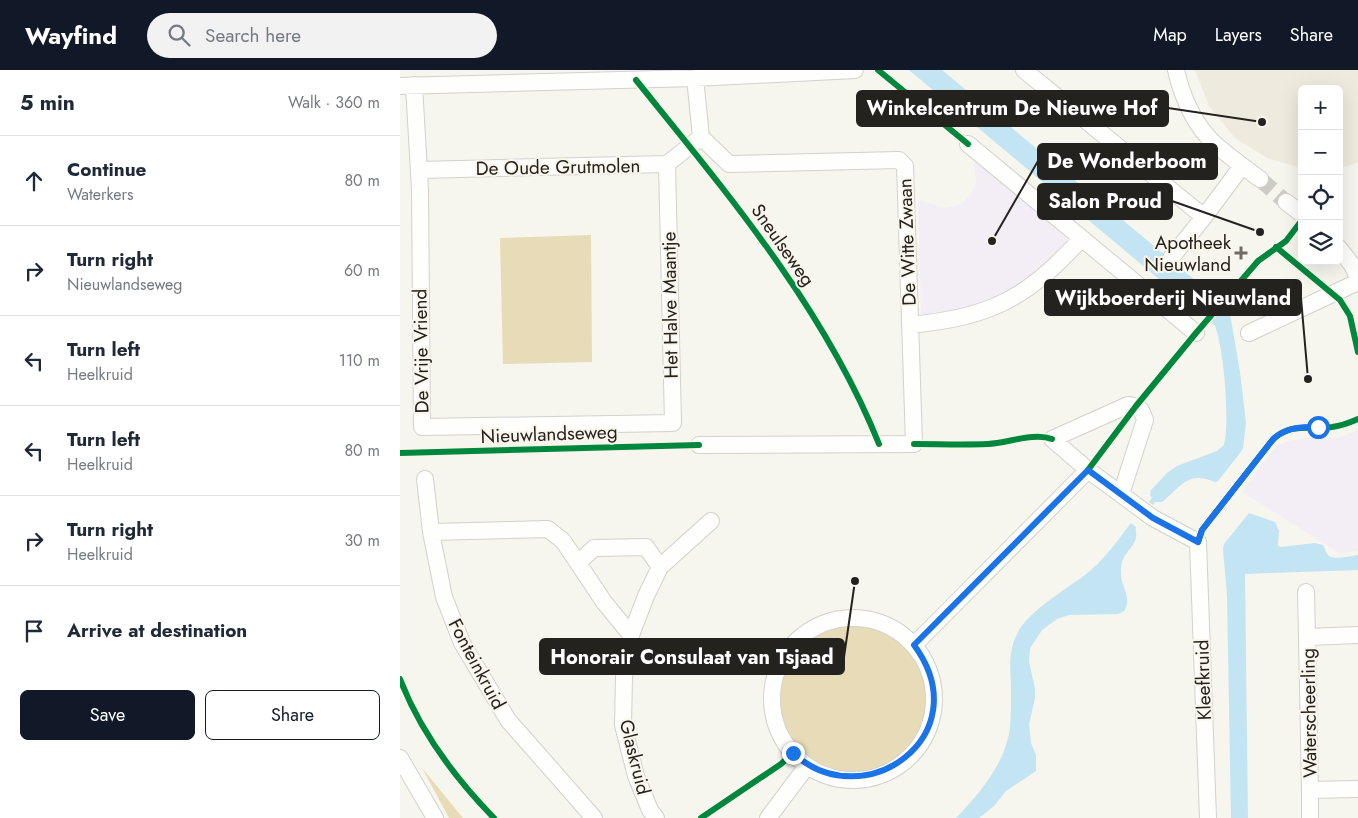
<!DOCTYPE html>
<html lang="en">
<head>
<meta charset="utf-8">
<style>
  body { margin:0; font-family:Jost,sans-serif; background:#f2f2f3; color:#1f2937 }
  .controls { position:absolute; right:15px; top:15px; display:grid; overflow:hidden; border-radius:8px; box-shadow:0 5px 20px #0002 }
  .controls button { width:45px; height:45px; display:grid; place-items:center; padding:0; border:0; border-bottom:1px solid #e0e1e3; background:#fff; color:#1f2937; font:25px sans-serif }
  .stop { position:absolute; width:15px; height:15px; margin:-11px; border:4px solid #1a73e8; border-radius:50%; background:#fff }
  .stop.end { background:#1a73e8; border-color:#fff; box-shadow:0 1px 5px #0008 }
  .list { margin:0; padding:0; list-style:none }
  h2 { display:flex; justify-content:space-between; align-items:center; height:65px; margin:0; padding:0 20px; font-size:21px }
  h2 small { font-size:16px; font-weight:400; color:#747a83 }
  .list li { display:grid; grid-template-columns:32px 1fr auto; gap:15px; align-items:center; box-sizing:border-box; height:90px; padding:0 20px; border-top:1px solid #e0e1e3 }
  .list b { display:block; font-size:19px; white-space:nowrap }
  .list p { margin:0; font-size:16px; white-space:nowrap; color:#747a83 }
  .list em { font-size:16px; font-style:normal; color:#747a83 }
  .actions { display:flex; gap:10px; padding:15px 20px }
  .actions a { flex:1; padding:11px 0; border:1px solid #111827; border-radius:8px; text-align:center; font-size:18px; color:#111827 }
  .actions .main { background:#111827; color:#fff }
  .icon { flex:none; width:28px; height:28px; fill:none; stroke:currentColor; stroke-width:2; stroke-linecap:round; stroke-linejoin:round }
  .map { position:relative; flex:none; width:958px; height:748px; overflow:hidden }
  header { display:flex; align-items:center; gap:30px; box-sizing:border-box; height:70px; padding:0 25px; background:#111827; color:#fff }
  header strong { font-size:24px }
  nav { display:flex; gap:28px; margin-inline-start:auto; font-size:18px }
  .search { width:350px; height:45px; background:#f2f2f3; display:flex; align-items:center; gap:12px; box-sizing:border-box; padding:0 18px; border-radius:28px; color:#747a83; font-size:19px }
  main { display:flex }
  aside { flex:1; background:#fff }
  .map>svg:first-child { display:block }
  .built { fill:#eeeadd }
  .education { fill:#f3eef6 }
  .green { fill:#e8dbb7 }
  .water { fill:#c2e4f3 }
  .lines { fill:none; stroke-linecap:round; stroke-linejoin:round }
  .minor-tunnel { stroke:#cccbc5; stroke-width:16; stroke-dasharray:16 8; stroke-linecap:butt }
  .minor-casing { stroke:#d2d1cb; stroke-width:18 }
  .minor { stroke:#fefefc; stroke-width:16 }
  .cycleway-casing { stroke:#faf6eb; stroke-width:9 }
  .cycleway { stroke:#00873e; stroke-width:6 }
  .route { stroke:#1a73e8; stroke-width:6 }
  .poi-dot { fill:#6e6c67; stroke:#faf6eb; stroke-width:2 }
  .labels { text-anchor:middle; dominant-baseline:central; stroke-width:4; stroke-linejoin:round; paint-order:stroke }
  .street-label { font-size:19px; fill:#24221f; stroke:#faf6eb }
  .poi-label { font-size:19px; fill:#24221f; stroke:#faf6eb; text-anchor:end }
  .leader { fill:none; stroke:#24221f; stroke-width:2 }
  .callout-dot { fill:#24221f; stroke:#faf6eb; stroke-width:2 }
  .callout { fill:#24221f; stroke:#24221f; stroke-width:2 }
  .callout-label { font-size:20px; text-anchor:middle; font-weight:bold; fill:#fff }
</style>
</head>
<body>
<header>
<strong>Wayfind</strong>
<div class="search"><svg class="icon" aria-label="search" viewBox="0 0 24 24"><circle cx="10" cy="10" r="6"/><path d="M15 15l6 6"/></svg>Search here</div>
<nav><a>Map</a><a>Layers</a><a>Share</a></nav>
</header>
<main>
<aside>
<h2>5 min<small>Walk · 360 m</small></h2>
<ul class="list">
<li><svg class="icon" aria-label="ahead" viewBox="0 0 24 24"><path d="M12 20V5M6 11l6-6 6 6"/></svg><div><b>Continue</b><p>Waterkers</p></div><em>80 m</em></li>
<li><svg class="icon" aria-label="right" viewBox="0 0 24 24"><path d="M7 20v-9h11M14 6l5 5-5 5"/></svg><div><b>Turn right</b><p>Nieuwlandseweg</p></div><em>60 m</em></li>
<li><svg class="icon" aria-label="left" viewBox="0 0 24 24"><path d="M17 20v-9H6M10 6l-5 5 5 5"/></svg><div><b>Turn left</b><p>Heelkruid</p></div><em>110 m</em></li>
<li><svg class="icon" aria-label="left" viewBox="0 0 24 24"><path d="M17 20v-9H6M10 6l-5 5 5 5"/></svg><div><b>Turn left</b><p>Heelkruid</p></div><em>80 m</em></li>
<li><svg class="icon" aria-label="right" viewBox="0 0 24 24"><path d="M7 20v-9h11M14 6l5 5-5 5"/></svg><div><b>Turn right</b><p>Heelkruid</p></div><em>30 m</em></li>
<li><svg class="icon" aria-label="arrive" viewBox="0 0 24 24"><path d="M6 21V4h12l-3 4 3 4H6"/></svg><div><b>Arrive at destination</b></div></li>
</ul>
<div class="actions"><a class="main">Save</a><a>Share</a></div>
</aside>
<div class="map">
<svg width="958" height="748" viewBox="0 0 958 748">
  <rect width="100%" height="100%" fill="#f6f5ee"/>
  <path class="built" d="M 795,0 L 958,0 L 958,92 L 949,96 L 939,97 L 939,19 L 902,19 L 902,98 L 869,89 L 835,68 L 809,36 Z"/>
  <path class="education" d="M 576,92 L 664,164 L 666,168 L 666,174 L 645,196 L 598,228 L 553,243 L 523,246 L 521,244 L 518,132 L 523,131 L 544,138 L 556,136 L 564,132 L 571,124 L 576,113 L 574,94 Z
    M 958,360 L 958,481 L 939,483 L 842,422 L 872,381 L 879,375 L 889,371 L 905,368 L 938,368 Z"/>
  <path class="green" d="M 191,165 L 192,292 L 103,294 L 100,168 Z
    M380 630a74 74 0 1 1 148 0a74 74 0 1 1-148 0Z
    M 22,698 L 63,748 L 49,748 Z"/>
  <path class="water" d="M 509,0 L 542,0 L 819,230 L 830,244 L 840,302 L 846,353 L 843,378 L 840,383 L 818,411 L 815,412 C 787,400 781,417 762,432 L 755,432 L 753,435 L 749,432 L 752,428 L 750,425 L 751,420 L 767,403 L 777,396 L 817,381 L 824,375 C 830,351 824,279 815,256 Z
    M 849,443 L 875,452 L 879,461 L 878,475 L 880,477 L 915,473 L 923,475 C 925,478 926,484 929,486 C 935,490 951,486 958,485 L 958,500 L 845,504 L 848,748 L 831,748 L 827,525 L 823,479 L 824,474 Z
    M 731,453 L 736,457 C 735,460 737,465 736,468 C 731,483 720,483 721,504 C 721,517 733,528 724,541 L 718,544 L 669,545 L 657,549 L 642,560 L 630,578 L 629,592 L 635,618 L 635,628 L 629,654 L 631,673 L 636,685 L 636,701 L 606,721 L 594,736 L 579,748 L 556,748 C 580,723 605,694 610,658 C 611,646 611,633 611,620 C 611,600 607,584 617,564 C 629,539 670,518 691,500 C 707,486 718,470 731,453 Z"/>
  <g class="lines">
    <path class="minor-tunnel" d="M 860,109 L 886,132"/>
    <g class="minor-casing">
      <path id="minor" d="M 624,0 L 804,147 L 842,96
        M 776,0 C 782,27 795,57 816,75 C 830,87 845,98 860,109
        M 295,8 L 301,67 L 329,94 L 499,90 L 505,96 L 514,374 L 299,375
        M 14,15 L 20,120 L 22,357 L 273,353 L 267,94
        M 0,16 L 295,8 L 455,0
        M 568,74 L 796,263
        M 19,100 L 267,94 L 301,67
        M 886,132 L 902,144
        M 939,178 L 952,195 L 958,208
        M 771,188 L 804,147
        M 510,255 C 591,247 626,229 681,169
        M 849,263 L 958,212
        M 25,409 L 31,462 L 44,527 L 62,573 L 108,650 L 194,748
        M 721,424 L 745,350 C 741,338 740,337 728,335 L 652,369 L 688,400 L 753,448 L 798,472 L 808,748
        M 31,462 L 148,459 L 163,471 L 178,493 L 194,478 L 246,477 L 260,497 L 246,526 L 231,565 L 224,607 L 223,655 L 236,706 L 250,740 L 256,748
        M 178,493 L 204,532 L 231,565
        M 260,497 L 311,451
        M 906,522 L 907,567
        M372 629a81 81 0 1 1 162 0a81 81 0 1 1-162 0Z
        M 958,565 L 907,567 L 910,720 L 958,719
        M 514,575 L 688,400
        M 0,688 L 35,748
        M 910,720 L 910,748
        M 368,748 L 407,696"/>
    </g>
    <use href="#minor" class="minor"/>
    <g class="cycleway-casing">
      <path id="cycleway" d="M 478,0 L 568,74
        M 236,10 C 327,123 424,237 479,374
        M 876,177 L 940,230 L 950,246 L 958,282
        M 514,374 C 538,374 563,375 588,374 C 608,373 634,362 652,369
        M 0,383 L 299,375
        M 688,400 L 736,336 L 796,263 L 858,191 L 886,171 L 902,150
        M 798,472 L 802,460 L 870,373 C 887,352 909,359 932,357 C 941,356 949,353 958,349
        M 0,609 C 20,661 55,708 94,748
        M 301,748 L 381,694 L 393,683"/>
    </g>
    <use href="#cycleway" class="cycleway"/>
  </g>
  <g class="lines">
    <path class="route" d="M 393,683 C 463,748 581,666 514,575 L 688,400 L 753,448 L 798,472 L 802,460 L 874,368 C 888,357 901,357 918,357"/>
  </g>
  <path class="poi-dot" d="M838.5 175.5h5v5h5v5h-5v5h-5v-5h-5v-5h5z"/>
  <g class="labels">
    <g class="street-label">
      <text transform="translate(158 97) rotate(-1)">De Oude Grutmolen</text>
      <text transform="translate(507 172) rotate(-92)">De Witte Zwaan</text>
      <text transform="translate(383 175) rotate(55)">Sneulseweg</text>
      <text transform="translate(270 235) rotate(-91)">Het Halve Maantje</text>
      <text transform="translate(21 281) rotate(-91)">De Vrije Vriend</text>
      <text transform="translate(149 364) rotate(-2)">Nieuwlandseweg</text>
      <text transform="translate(77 594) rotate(62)">Fonteinkruid</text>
      <text transform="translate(803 610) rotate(-92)">Kleefkruid</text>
      <text transform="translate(909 643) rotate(-91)">Waterscheerling</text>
      <text transform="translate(235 687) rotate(76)">Glaskruid</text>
    </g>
    <g class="poi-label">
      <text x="831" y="172">Apotheek<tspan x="831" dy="22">Nieuwland</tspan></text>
    </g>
  </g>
  <path class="leader" d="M862 52L768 38M592 171L638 91M860 162L772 131M908 309L901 228M455 511L444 587"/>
  <g class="callout-dot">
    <circle cx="862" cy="52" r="5"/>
    <circle cx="592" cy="171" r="5"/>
    <circle cx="860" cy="162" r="5"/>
    <circle cx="908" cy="309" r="5"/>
    <circle cx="455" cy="511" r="5"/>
  </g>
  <g class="callout">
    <rect x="457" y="21" width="311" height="35" rx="5"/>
    <rect x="638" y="74" width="179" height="35" rx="5"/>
    <rect x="638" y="114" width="134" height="35" rx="5"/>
    <rect x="645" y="210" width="256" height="35" rx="5"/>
    <rect x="140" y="569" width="304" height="35" rx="5"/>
  </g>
  <g class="callout-label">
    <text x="612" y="45">Winkelcentrum De Nieuwe Hof</text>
    <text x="727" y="98">De Wonderboom</text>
    <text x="705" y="138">Salon Proud</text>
    <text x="773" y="235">Wijkboerderij Nieuwland</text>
    <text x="292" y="594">Honorair Consulaat van Tsjaad</text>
  </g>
</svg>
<div class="controls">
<button>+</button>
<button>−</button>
<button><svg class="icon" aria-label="locate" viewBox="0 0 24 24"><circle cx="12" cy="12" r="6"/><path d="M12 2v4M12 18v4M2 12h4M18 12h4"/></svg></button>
<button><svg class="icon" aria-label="layers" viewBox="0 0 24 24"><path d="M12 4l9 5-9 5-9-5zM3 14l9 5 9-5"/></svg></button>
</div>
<div class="stop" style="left:918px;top:357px"></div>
<div class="stop end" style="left:393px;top:683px"></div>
</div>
</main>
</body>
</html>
